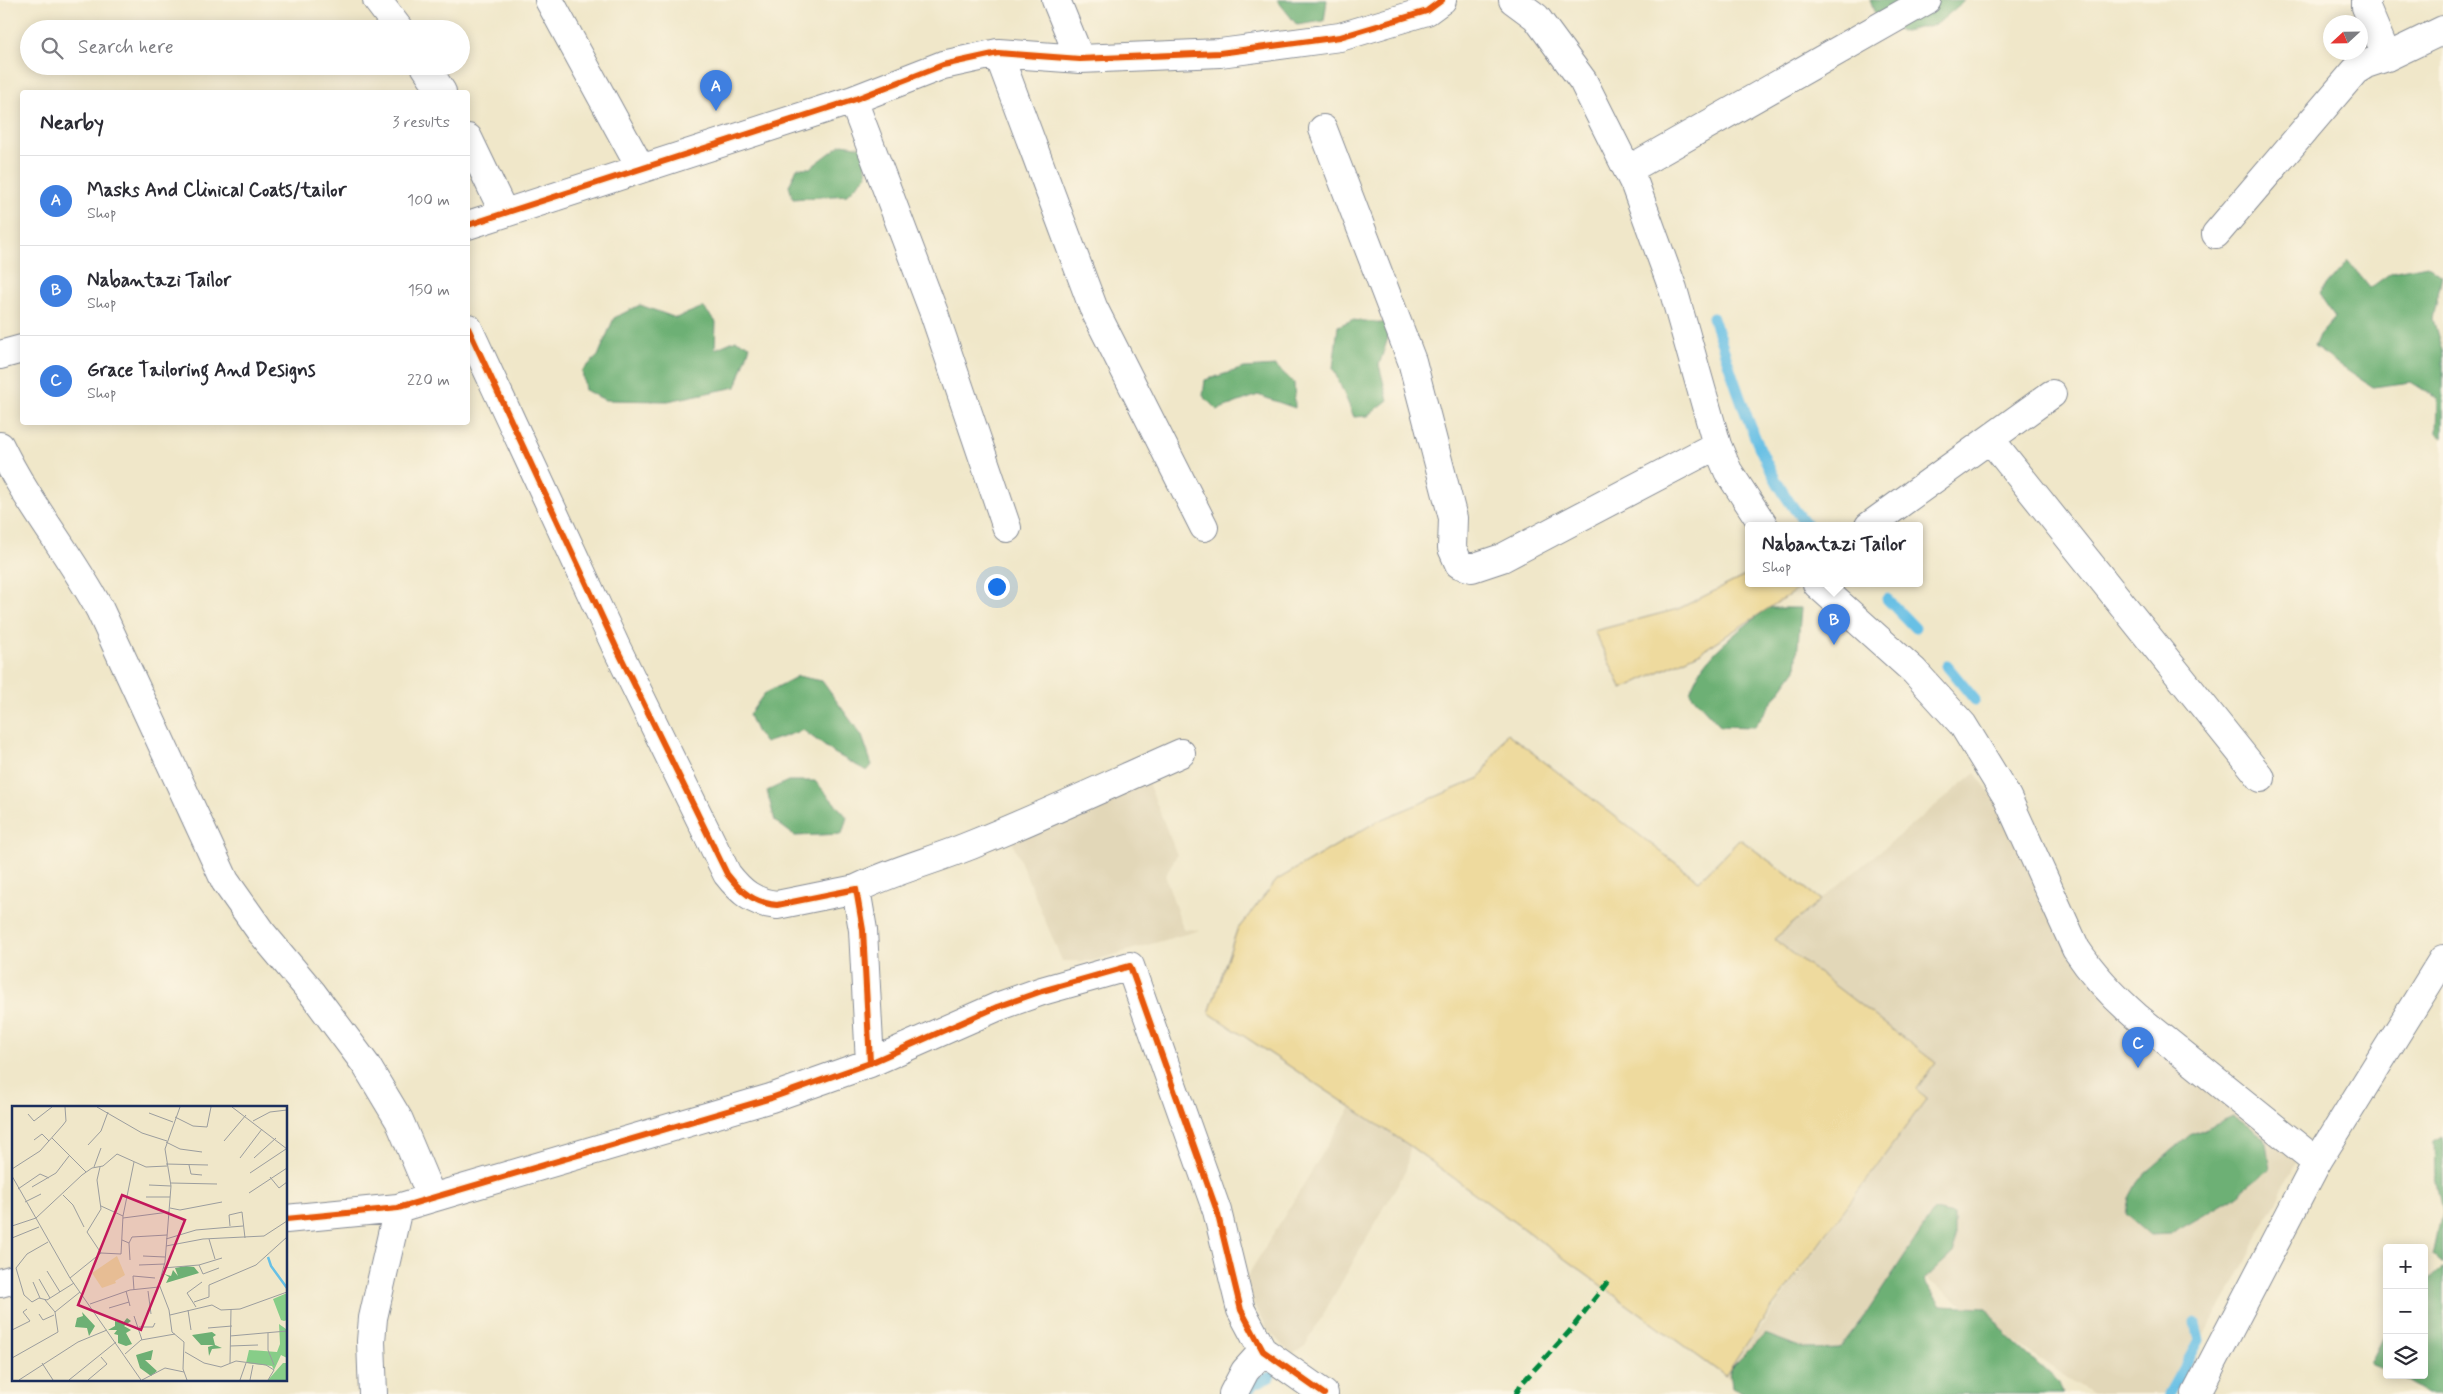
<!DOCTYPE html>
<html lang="en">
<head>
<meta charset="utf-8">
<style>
  body { margin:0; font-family:Mynerve,sans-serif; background:#f2f2f3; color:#2b2b33 }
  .controls { position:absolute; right:15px; bottom:15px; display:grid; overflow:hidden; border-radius:5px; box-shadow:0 2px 12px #0003 }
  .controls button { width:45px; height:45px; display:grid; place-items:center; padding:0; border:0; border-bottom:1px solid #e1e1e2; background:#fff; color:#2b2b33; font:25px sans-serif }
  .compass { position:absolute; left:2323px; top:15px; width:45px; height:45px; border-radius:50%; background:#fff; box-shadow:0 2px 12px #0003; rotate:248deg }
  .you { position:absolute; left:996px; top:586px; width:18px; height:18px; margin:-12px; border:4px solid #fff; border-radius:50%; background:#1a73e8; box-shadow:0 0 0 8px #1a73e833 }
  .badge { display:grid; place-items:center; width:32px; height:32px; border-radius:50%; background:#0f766e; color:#fff; font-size:16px; font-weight:700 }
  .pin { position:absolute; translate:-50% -41px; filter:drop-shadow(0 1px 2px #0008) }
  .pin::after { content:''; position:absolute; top:26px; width:18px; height:15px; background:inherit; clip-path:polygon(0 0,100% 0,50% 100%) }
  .popup { position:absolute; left:1745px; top:522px; width:178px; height:65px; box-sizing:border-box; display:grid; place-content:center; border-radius:5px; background:#fff; filter:drop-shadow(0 1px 4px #0005); font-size:16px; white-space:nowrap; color:#7c7c81 }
  .popup b { font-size:19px; color:#2b2b33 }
  .popup::after { content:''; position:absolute; left:50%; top:100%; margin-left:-10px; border:10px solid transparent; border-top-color:#fff }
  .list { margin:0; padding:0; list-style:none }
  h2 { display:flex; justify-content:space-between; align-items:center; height:65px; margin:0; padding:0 20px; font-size:21px }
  h2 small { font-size:16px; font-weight:400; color:#7c7c81 }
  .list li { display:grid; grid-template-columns:32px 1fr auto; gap:15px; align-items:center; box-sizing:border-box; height:90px; padding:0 20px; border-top:1px solid #e1e1e2 }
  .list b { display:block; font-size:19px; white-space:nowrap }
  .list p { margin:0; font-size:16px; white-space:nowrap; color:#7c7c81 }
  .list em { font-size:16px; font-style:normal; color:#7c7c81 }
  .icon { flex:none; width:28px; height:28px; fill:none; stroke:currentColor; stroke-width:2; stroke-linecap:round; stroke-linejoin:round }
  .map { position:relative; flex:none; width:2443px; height:1394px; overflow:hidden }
  .search { position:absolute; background:#fff; box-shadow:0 2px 12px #0003; left:20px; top:20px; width:450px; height:55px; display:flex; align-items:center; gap:12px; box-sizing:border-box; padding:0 18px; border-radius:28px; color:#7c7c81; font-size:19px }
  .panel { position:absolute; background:#fff; box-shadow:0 2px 12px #0003; left:20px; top:90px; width:450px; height:335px; border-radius:5px }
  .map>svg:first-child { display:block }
  .built { fill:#e2d7b8 }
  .forest { fill:#6db074; stroke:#447069 }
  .sand { fill:#eeda9e; stroke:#84847e }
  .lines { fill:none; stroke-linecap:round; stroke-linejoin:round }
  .stream { stroke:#68c0e5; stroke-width:11 }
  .minor-casing { stroke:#868b94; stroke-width:30 }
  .tertiary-casing { stroke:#868b94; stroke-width:30 }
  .minor { stroke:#fff; stroke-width:28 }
  .tertiary { stroke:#fff; stroke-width:28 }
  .quiet { stroke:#00873e; stroke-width:5; stroke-dasharray:10 5; stroke-linecap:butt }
  .cycleway-casing { stroke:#fcf5e5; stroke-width:9 }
  .cycleway { stroke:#e8590c; stroke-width:6 }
  .inset-river { fill:none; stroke:#68c0e5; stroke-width:2.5 }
  .inset-road { fill:none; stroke:#9b9d9e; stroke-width:1 }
  .view { fill:#c2185b; fill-opacity:0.15; stroke:#c2185b; stroke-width:2.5 }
  .inset-edge { fill:none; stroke:#1b2f5e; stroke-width:2.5 }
</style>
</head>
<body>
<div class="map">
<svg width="2443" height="1394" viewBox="0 0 2443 1394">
  <rect width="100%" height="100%" fill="#fcf5e5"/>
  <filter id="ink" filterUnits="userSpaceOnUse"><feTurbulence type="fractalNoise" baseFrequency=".02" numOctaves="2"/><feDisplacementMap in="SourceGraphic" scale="10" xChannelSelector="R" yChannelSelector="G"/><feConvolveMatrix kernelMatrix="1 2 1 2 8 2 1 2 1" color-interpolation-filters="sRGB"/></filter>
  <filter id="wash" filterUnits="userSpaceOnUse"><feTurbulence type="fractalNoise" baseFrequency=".0096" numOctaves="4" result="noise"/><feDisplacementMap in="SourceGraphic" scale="20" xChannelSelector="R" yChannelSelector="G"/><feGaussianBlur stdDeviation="1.12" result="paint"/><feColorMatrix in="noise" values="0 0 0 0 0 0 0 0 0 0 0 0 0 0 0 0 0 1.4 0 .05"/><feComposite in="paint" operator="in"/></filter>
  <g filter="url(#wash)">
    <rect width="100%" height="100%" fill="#f0e7c9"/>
    <path class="built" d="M 1975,773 L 2020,833 L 2099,972 L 2289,1147 L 2296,1163 L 2234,1283 L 2169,1394 L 2093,1394 L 2061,1374 L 1912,1269 L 1831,1372 L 1750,1394 L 1725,1376 L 1927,1098 L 1774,938 Z
      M 1147,780 L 1177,855 L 1165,875 L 1183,929 L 1200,930 L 1092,961 L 1062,961 L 1012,841 Z
      M 1351,1107 L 1410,1146 L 1406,1170 L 1305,1346 L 1292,1355 L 1268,1330 L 1249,1297 L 1245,1280 Z"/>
    <path class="forest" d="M 1277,0 L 1327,0 L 1324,21 L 1297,25 Z
      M 1870,0 L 1965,0 L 1937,24 L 1901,32 L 1876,17 Z
      M 842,144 L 863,147 L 867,175 L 847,195 L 793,199 L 789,186 L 797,168 L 810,168 Z
      M 2348,261 L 2370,288 L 2392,272 L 2427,265 L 2442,276 L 2433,319 L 2443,354 L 2443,438 L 2437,433 L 2438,399 L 2411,382 L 2373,387 L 2314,347 L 2319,335 L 2335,317 L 2319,294 Z
      M 640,305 L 676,318 L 703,307 L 716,322 L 715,349 L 736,340 L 750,346 L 736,387 L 668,401 L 605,400 L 585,390 L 582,371 L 598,356 L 614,318 Z
      M 1352,320 L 1387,323 L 1388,338 L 1379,365 L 1388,400 L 1368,416 L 1354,417 L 1333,368 L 1338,326 Z
      M 1276,366 L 1294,383 L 1295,408 L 1258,395 L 1217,410 L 1203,396 L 1205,380 L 1244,368 Z
      M 1768,608 L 1801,608 L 1796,669 L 1754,727 L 1720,726 L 1690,693 C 1701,656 1739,631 1768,608 Z
      M 798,676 L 822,681 L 862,736 L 872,765 L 867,771 L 834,753 L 803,730 L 765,743 L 756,731 L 749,715 L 764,694 Z
      M 788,781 L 815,781 L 847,817 L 842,834 L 795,836 L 775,821 L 767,791 Z
      M 2233,1116 L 2265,1138 L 2270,1169 L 2232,1199 L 2171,1234 L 2150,1235 L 2126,1214 L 2129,1198 L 2139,1179 L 2190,1135 Z
      M 2443,1136 L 2443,1264 L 2433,1255 L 2442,1212 L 2435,1176 L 2434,1141 Z
      M 1934,1211 L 1954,1215 L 1954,1252 L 1924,1280 L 1941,1306 L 1986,1308 L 2008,1337 L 2059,1383 L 2063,1394 L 1744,1394 L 1732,1388 L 1730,1369 L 1765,1334 L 1805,1349 L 1840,1348 L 1868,1311 Z
      M 2443,1267 L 2443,1394 L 2427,1394 L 2395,1375 L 2424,1375 L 2424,1284 Z
      M 2387,1330 L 2387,1371 L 2370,1364 Z"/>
    <path class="sand" d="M 1749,574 L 1749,584 L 1806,584 L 1701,652 L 1622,689 L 1594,631 L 1678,609 Z
      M 1507,733 L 1699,881 L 1740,839 L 1821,900 L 1774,939 L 1936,1063 L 1916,1089 L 1927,1098 L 1760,1324 L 1725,1376 L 1410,1146 L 1209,1013 L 1237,930 L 1277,880 L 1376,822 L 1480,778 Z"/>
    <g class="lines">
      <path class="stream" d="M 1713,318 C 1738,389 1757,468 1808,526
        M 1887,599 L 1915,628
        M 1947,666 L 1975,700
        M 1245,1394 L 1254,1384 L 1270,1377
        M 2169,1394 L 2199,1340 L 2195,1323"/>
    </g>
  </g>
  <g filter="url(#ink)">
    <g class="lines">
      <g class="minor-casing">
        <path id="minor" d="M 377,0 L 399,29
          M 549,0 L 640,167
          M 1056,0 L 1080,59
          M 1513,0 L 1536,17 L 1583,81 L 1635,185 L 1673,289 L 1717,445 L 1728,471 L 1764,526
          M 2366,0 L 2366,7 L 2387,57
          M 998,53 L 1093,307 L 1204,527
          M 425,66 L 442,92
          M 853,100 L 934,313 L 1007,528
          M 1323,129 L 1412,361 L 1453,518 L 1452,548 L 1459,564 L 1472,568 L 1502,558 L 1717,445
          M 468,138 L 504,213
          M 1628,170 L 1927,0
          M 468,225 L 853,100 L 943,65 L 998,53 L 1080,59 L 1220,53 L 1340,37 L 1427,11 L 1442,0
          M 2216,234 L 2355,71 L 2366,64 L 2387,57 L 2443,30
          M 468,328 L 617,649 L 727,874 C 741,892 754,903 777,905 L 856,889 L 863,930 L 870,1063
          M 0,355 L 22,349
          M 1990,439 L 2261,778
          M 0,446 C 28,504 70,554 100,610 L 225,881 L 261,932 L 313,994 L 366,1065 L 399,1120 L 432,1198
          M 1869,526 L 2052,394
          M 1817,584 L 1914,671 L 1963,725 L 2007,797 L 2076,949 C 2093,975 2114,997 2138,1018 L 2317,1162
          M 856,889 C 894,870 936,860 976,843 C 1045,815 1113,783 1181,753
          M 286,1219 L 398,1208 L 771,1098 L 870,1063 L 997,1007 L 1042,991 L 1130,966 L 1217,1211 L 1241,1310 L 1263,1351 L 1324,1394
          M 0,1283 L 14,1279
          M 373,1394 L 371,1341 L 373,1318 L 398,1208
          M 1233,1394 L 1245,1371 L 1263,1351"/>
      </g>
      <g class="tertiary-casing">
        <path id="tertiary" d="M 2196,1394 L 2317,1162 L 2443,959"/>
      </g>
      <use href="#minor" class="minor"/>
      <use href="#tertiary" class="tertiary"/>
      <path class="quiet" d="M 1516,1394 L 1521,1384 L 1569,1332 L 1609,1280"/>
      <g class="cycleway-casing">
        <path id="cycleway" d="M 468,225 L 853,100 L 943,65 L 998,53 L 1080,59 L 1220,53 L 1340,37 L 1427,11 L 1442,0
          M 468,328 L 617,649 L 727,874 C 741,892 754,903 777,905 L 856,889 L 863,930 L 870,1063
          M 286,1219 L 398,1208 L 771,1098 L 870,1063 L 997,1007 L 1042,991 L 1130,966 L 1217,1211 L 1241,1310 L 1263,1351 L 1324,1394"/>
      </g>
      <use href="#cycleway" class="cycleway"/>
    </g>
  </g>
  <g transform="translate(12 1106)">
    <rect width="275" height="275" fill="#f0e7c9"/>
    <path d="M 275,187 L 275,214 L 272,215 L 269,214 L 261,193 ZM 267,218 L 274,223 L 275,252 L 269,249 L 262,264 L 260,260 L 234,257 L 237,244 L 265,246 L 268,238 ZM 271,257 L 275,257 L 275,274 L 256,274 Z" fill="#87cd88"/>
    <path d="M 174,160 L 182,161 L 187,167 L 154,177 L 157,171 L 152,168 L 159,170 L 161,164 L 166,170 L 163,162 ZM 70,206 L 83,220 L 77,230 L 75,222 L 63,221 L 65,212 L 71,210 ZM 115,212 L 119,215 L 112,220 L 119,224 L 114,227 L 120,238 L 114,240 L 106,237 L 106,229 L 102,228 L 105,224 L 96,224 L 103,220 L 103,215 L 111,217 ZM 200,226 L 204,229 L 201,231 L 203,239 L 210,242 L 200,243 L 197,250 L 196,241 L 202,239 L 189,239 L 180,229 ZM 141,244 L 139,254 L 133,254 L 145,265 L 139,270 L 128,262 L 124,249 Z" fill="#6db074"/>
    <path d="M 105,150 L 113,169 L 103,175 L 104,177 L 90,182 L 80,167 Z" fill="#eeda9e"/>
    <path class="inset-river" d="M 256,151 L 259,160 L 275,182"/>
    <path class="inset-road" d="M 85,1 L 130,27 L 155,35M 168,1 L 153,43 L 159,80 L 153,156 L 147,178 L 157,204 L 160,226 L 172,236 L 171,263 L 175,274M 220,1 L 275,43M 137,7 L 161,16M 16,8 L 22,15 L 40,1M 163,11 L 181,20 L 195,21 L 199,1M 241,15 L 258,6 L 275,4M 40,32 L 74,66M 22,34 L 30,28 L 37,35M 212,35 L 234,9M 154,36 L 168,43 L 190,46M 76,39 L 89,25 L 96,6M 228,52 L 250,23M 242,52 L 264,32M 154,58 L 196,59M 177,59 L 179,68 L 190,69M 82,61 L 89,42M 88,61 L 85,74 L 89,103 L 75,126 L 89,147M 0,63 L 28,45 L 51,19 L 54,15 L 53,1M 238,67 L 274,43M 0,70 L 58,172 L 129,274M 258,71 L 267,82 L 275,76M 159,77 L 205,78M 137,79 L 159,80M 20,81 L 44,67 L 57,50M 6,83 L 28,68 L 37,72M 237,87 L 275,62M 51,89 L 61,99 L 72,121M 134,91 L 158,91M 13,96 L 29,88M 89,100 L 111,110M 158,102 L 168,104 L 210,96M 111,112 L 157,106M 0,120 L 24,112 L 70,69 L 80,62 L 91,60 L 105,48 L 134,61 L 155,60M 218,120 L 217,109 L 230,106 L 233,132M 0,132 L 27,121M 154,133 L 184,124 L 231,120M 197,133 L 203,153M 110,134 L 117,137 L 120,131 L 155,129M 36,136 L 15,148 L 4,162 L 12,189 L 20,196 L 27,192 L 35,194 L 62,177M 117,137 L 118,154M 154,140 L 191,133 L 252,130 L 275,115M 131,150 L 153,151M 127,159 L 153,158M 187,159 L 191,168 L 207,162M 151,162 L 187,159 L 210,152M 35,165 L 48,186M 58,172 L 89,147 L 109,148 L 111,110 L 122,56M 27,173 L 38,192M 21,176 L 28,192M 122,184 L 121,170 L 143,172M 114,185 L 118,200M 136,185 L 139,208M 33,194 L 43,206M 182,196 L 197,191 L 197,179 L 244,159 L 275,131M 78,198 L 118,184 L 147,181M 184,201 L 175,187 L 190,176M 97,202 L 117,196M 176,204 L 179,224M 27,208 L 31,214 L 42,209M 158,209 L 200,199 L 209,204 L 228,203 L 275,186M 122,210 L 130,234M 127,221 L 141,221 L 143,217M 196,222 L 220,220M 0,224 L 18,215 L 11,206 L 15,203M 256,227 L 256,244 L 262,259M 218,230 L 275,225M 218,240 L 246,239M 173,246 L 192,257 L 209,261 L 224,255 L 254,259 L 262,264 L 256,274M 113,248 L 129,234 L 163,228M 0,252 L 46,226 L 43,206 L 68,186M 30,257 L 41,274M 218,257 L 219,203M 7,274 L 66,236 L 95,224M 57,274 L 104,236M 76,274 L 95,258 L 89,251M 130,274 L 153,262 L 172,266M 228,274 L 234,257M 238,274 L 241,259"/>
    <path class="view" d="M 110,89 L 173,114 L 129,224 L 66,199 Z"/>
    <rect width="275" height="275" class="inset-edge"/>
  </g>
</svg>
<div class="controls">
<button>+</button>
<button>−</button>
<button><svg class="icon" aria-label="layers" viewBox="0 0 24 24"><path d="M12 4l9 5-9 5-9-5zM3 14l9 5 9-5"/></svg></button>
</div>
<svg class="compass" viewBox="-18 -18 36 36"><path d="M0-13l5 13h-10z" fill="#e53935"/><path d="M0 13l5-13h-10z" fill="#7c7c81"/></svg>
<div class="you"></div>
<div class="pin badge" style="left:716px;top:111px;background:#3f7fe0">A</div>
<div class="pin badge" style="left:1834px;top:645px;background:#3f7fe0">B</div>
<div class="popup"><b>Nabantazi Tailor</b>Shop</div>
<div class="pin badge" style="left:2138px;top:1068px;background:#3f7fe0">C</div>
<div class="search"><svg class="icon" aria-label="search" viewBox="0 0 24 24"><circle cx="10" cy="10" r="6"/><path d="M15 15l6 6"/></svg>Search here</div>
<section class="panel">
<h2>Nearby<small>3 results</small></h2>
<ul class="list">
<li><span class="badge" style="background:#3f7fe0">A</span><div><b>Masks And Clinical Coats/tailor</b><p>Shop</p></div><em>100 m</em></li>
<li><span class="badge" style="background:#3f7fe0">B</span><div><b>Nabantazi Tailor</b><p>Shop</p></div><em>150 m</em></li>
<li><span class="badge" style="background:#3f7fe0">C</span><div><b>Grace Tailoring And Designs</b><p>Shop</p></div><em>220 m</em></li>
</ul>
</section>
</div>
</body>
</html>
